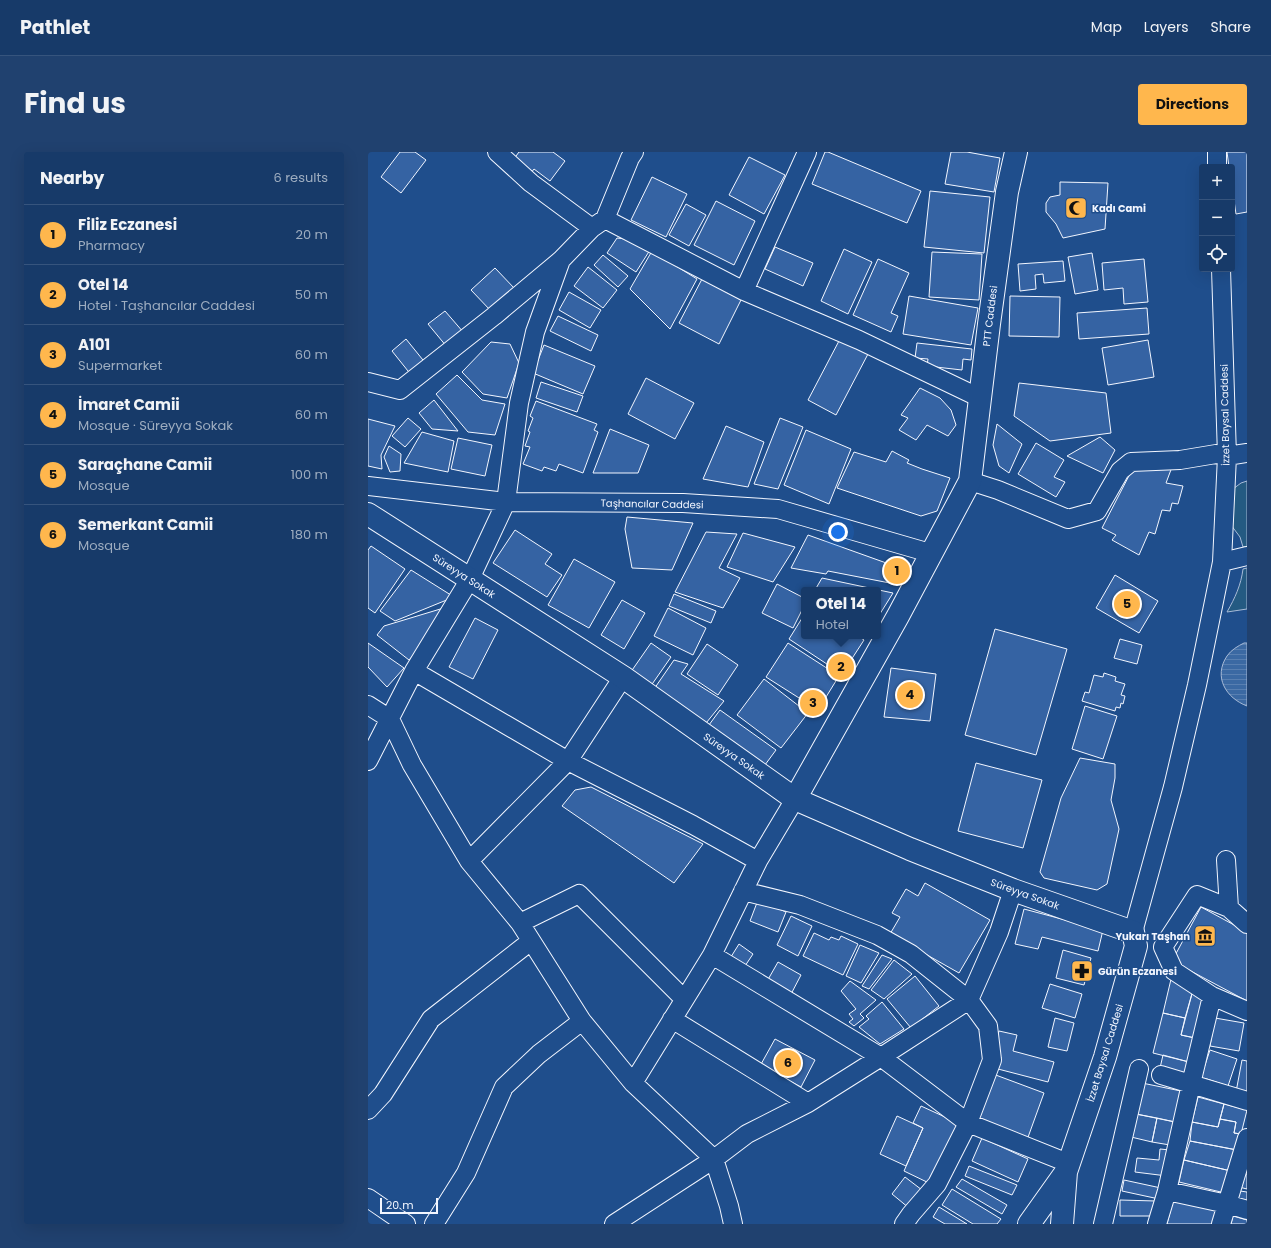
<!DOCTYPE html>
<html lang="en">
<head>
<meta charset="utf-8">
<style>
  body { margin:0; font-family:Poppins,sans-serif; background:#20416f; color:#f1f3f6 }
  .controls { position:absolute; right:12px; top:12px; display:grid; overflow:hidden; border-radius:4px; box-shadow:0 4px 16px #0002 }
  .controls button { width:36px; height:36px; display:grid; place-items:center; padding:0; border:0; border-bottom:1px solid #36547d; background:#173a69; color:#f1f3f6; font:20px sans-serif }
  .scale { position:absolute; left:12px; bottom:10px; width:58px; box-sizing:border-box; padding-left:4px; border:2px solid #f2f6ff; border-top:0; font-size:11px; line-height:14px; white-space:nowrap; color:#f2f6ff; -webkit-text-stroke:3px #1f4e8c; paint-order:stroke }
  .you { position:absolute; left:470px; top:380px; width:14px; height:14px; margin:-10px; border:3px solid #fff; border-radius:50%; background:#1a73e8; box-shadow:0 0 0 6px #1a73e833 }
  .badge { display:grid; place-items:center; width:26px; height:26px; border-radius:50%; background:#ffb74d; color:#111; font-size:13px; font-weight:700 }
  .pin { position:absolute; translate:-50% -50%; border:2px solid #fff; box-shadow:0 1px 4px #0006 }
  .popup { position:absolute; left:433px; top:435px; width:80px; height:52px; box-sizing:border-box; display:grid; place-content:center; border-radius:4px; background:#173a69; filter:drop-shadow(0 1px 3px #0005); font-size:13px; white-space:nowrap; color:#9eadc0 }
  .popup b { font-size:15px; color:#f1f3f6 }
  .popup::after { content:''; position:absolute; left:50%; top:100%; margin-left:-8px; border:8px solid transparent; border-top-color:#173a69 }
  .list { margin:0; padding:0; list-style:none }
  h2 { display:flex; justify-content:space-between; align-items:center; height:52px; margin:0; padding:0 16px; font-size:17px }
  h2 small { font-size:13px; font-weight:400; color:#9eadc0 }
  .list li { display:grid; grid-template-columns:26px 1fr auto; gap:12px; align-items:center; box-sizing:border-box; height:60px; padding:0 16px; border-top:1px solid #36547d }
  .list b { display:block; font-size:15px; white-space:nowrap }
  .list p { margin:0; font-size:13px; white-space:nowrap; color:#9eadc0 }
  .list em { font-size:13px; font-style:normal; color:#9eadc0 }
  .icon { flex:none; width:22px; height:22px; fill:none; stroke:currentColor; stroke-width:2; stroke-linecap:round; stroke-linejoin:round }
  .map { position:relative; flex:none; width:879px; height:1072px; overflow:hidden; border-radius:4px }
  header { display:flex; align-items:center; gap:24px; box-sizing:border-box; height:56px; padding:0 20px; background:#173a69; border-bottom:1px solid #36547d }
  header strong { font-size:19px }
  nav { display:flex; gap:22px; margin-inline-start:auto; font-size:14px }
  .intro { display:flex; align-items:center; justify-content:space-between; box-sizing:border-box; height:96px; padding:0 24px }
  h1 { margin:0; font-size:28px }
  .button { padding:10px 18px; border-radius:4px; background:#ffb74d; color:#111; font-size:14px; font-weight:700 }
  main { display:flex; gap:24px; padding:0 24px }
  aside { flex:1; background:#173a69; border-radius:4px; box-shadow:0 4px 16px #0002 }
  .map>svg:first-child { display:block }
  .green { fill:#245a82; stroke:#a8bbd7 }
  .water { fill:url(#water-rules); stroke:#a8bbd7 }
  .building { fill:#3563a3; stroke:#f2f6ff }
  .lines { fill:none; stroke-linecap:round; stroke-linejoin:round }
  .street-casing { stroke:#f2f6ff; stroke-width:20 }
  .primary-casing { stroke:#f2f6ff; stroke-width:24 }
  .street { stroke:#1f4e8c; stroke-width:18 }
  .primary { stroke:#1f4e8c; stroke-width:22 }
  .labels { text-anchor:middle; dominant-baseline:central; stroke-width:3; stroke-linejoin:round; paint-order:stroke }
  .poi-label { font-size:10px; font-weight:bold; fill:#f2f6ff; stroke:#1f4e8c; text-anchor:start }
  .street-label { font-size:10px; fill:#f2f6ff; stroke:#1f4e8c }
</style>
</head>
<body>
<header>
<strong>Pathlet</strong>
<nav><a>Map</a><a>Layers</a><a>Share</a></nav>
</header>
<div class="intro"><h1>Find us</h1><a class="button">Directions</a></div>
<main>
<aside>
<h2>Nearby<small>6 results</small></h2>
<ul class="list">
<li><span class="badge">1</span><div><b>Filiz Eczanesi</b><p>Pharmacy</p></div><em>20 m</em></li>
<li><span class="badge">2</span><div><b>Otel 14</b><p>Hotel · Taşhancılar Caddesi</p></div><em>50 m</em></li>
<li><span class="badge">3</span><div><b>A101</b><p>Supermarket</p></div><em>60 m</em></li>
<li><span class="badge">4</span><div><b>İmaret Camii</b><p>Mosque · Süreyya Sokak</p></div><em>60 m</em></li>
<li><span class="badge">5</span><div><b>Saraçhane Camii</b><p>Mosque</p></div><em>100 m</em></li>
<li><span class="badge">6</span><div><b>Semerkant Camii</b><p>Mosque</p></div><em>180 m</em></li>
</ul>
</aside>
<div class="map">
<svg width="879" height="1072" viewBox="0 0 879 1072">
  <defs>
    <pattern id="water-rules" width="6" height="5" patternUnits="userSpaceOnUse"><rect width="6" height="5" fill="#3b69a3"/><path d="M0 2.5h6" fill="none" stroke="#587fb1"/></pattern>
  </defs>
  <rect width="100%" height="100%" fill="#1f4e8c"/>
  <path class="green" d="M 879,329 L 879,395 L 875,395 L 872,385 L 860,369 L 861,340 L 873,331 Z
    M 879,416 L 879,457 L 859,460 C 867,446 873,433 875,417 Z"/>
  <path class="water" d="M 876,491 L 879,491 L 879,554 C 858,546 845,525 859,504 C 863,498 870,494 876,491 Z"/>
  <path class="building" d="M 32,0 L 47,0 L 58,8 L 33,41 L 13,25 Z
    M 151,0 L 185,0 L 197,9 L 182,29 L 166,17 L 163,21 L 145,8 Z
    M 457,0 L 460,0 L 553,39 L 539,71 L 444,32 Z
    M 583,0 L 599,0 L 632,6 L 626,40 L 577,32 Z
    M 859,0 L 879,0 L 879,60 L 868,62 L 864,35 L 864,15 L 861,15 Z
    M 381,5 L 417,23 L 396,62 L 361,43 Z
    M 284,25 L 319,42 L 298,85 L 263,68 Z
    M 692,30 L 740,31 L 737,77 L 695,86 L 688,72 L 678,60 L 678,51 L 682,45 L 692,43 Z
    M 562,39 L 622,45 L 616,101 L 556,95 Z
    M 348,49 L 387,69 L 366,113 L 326,93 Z
    M 318,52 L 338,63 L 321,94 L 301,83 Z
    M 249,86 L 267,88 L 282,98 L 268,120 L 239,101 Z
    M 407,95 L 445,111 L 435,134 L 397,117 Z
    M 476,97 L 504,110 L 480,162 L 453,149 Z
    M 284,99 L 329,127 L 302,177 L 262,137 Z
    M 564,100 L 614,102 L 611,148 L 561,145 Z
    M 724,101 L 730,138 L 707,142 L 700,105 Z
    M 235,103 L 260,124 L 250,135 L 226,113 Z
    M 510,107 L 541,121 L 523,161 L 530,164 L 523,180 L 485,163 Z
    M 776,107 L 780,150 L 756,152 L 755,136 L 736,138 L 734,111 Z
    M 695,109 L 697,129 L 676,131 L 675,122 L 667,123 L 668,137 L 652,139 L 650,112 Z
    M 220,115 L 249,138 L 235,156 L 206,134 Z
    M 127,116 L 147,137 L 123,159 L 103,138 Z
    M 334,127 L 373,148 L 351,192 L 311,171 Z
    M 201,140 L 233,158 L 222,176 L 191,158 Z
    M 541,144 L 610,156 L 603,193 L 535,182 Z
    M 642,144 L 692,145 L 691,185 L 641,184 Z
    M 779,156 L 781,182 L 711,187 L 709,161 Z
    M 77,159 L 96,181 L 79,195 L 60,172 Z
    M 190,164 L 230,183 L 223,199 L 182,179 Z
    M 38,187 L 59,213 L 44,224 L 24,199 Z
    M 472,187 L 500,202 L 468,263 L 440,248 Z
    M 780,188 L 786,225 L 740,233 L 734,196 Z
    M 123,190 L 142,192 L 151,211 L 139,246 L 115,242 L 94,220 Z
    M 549,191 L 604,197 L 603,208 L 595,207 L 594,218 L 559,214 L 560,207 L 547,206 Z
    M 176,193 L 227,214 L 215,242 L 165,221 Z
    M 89,223 L 114,248 L 137,252 L 127,283 L 100,280 L 68,242 Z
    M 278,226 L 326,251 L 307,287 L 260,262 Z
    M 173,230 L 215,244 L 209,260 L 168,246 Z
    M 651,231 L 738,241 L 743,281 L 682,289 L 646,264 Z
    M 552,236 L 572,246 L 583,258 L 588,273 L 580,284 L 559,273 L 548,288 L 531,278 L 540,266 L 533,263 Z
    M 66,248 L 90,279 L 64,277 L 51,261 Z
    M 168,249 L 229,272 L 226,278 L 230,280 L 215,321 L 191,312 L 188,319 L 176,315 L 174,319 L 155,312 L 162,295 L 157,294 L 162,280 L 160,279 L 165,266 L 162,264 Z
    M 40,266 L 53,277 L 37,295 L 24,284 Z
    M 412,266 L 435,275 L 410,337 L 386,332 Z
    M 0,267 L 27,274 L 13,303 L 14,317 L 0,314 Z
    M 629,272 L 654,292 L 641,321 L 631,314 L 625,293 Z
    M 358,274 L 396,290 L 380,335 L 335,327 Z
    M 242,277 L 281,293 L 270,321 L 225,321 Z
    M 438,278 L 483,297 L 461,352 L 416,333 Z
    M 54,280 L 86,289 L 80,320 L 36,311 Z
    M 732,285 L 747,298 L 735,321 L 699,304 Z
    M 90,286 L 124,293 L 117,324 L 83,317 Z
    M 668,291 L 696,308 L 686,325 L 697,330 L 688,345 L 650,322 Z
    M 21,294 L 33,302 L 32,319 L 22,320 L 16,305 Z
    M 524,299 L 541,308 L 539,311 L 554,317 L 582,326 L 569,359 L 553,364 L 469,336 L 486,300 L 518,310 Z
    M 766,314 L 804,315 L 798,331 L 815,334 L 810,352 L 804,351 L 802,359 L 794,358 L 787,382 L 781,380 L 771,403 L 744,388 L 748,383 L 734,376 Z
    M 259,365 L 325,371 L 304,418 L 264,416 L 257,377 Z
    M 147,378 L 184,402 L 177,412 L 194,423 L 179,445 L 125,411 Z
    M 338,380 L 369,382 L 351,416 L 372,426 L 355,456 L 307,440 Z
    M 375,381 L 427,395 L 405,430 L 359,415 Z
    M 440,383 L 535,417 L 527,432 L 460,419 L 458,422 L 423,416 Z
    M 3,394 L 37,417 L 7,461 L 0,456 L 0,398 Z
    M 206,407 L 247,430 L 221,476 L 180,453 Z
    M 43,418 L 86,445 L 27,469 L 12,459 Z
    M 747,423 L 790,449 L 771,481 L 728,456 Z
    M 454,426 L 525,441 L 510,465 L 510,438 L 447,438 Z
    M 409,432 L 436,446 L 436,454 L 425,476 L 394,461 Z
    M 306,442 L 348,459 L 343,471 L 301,454 Z
    M 254,448 L 277,461 L 256,497 L 233,483 Z
    M 79,455 L 62,485 L 41,508 L 9,483 L 16,474 Z
    M 300,456 L 338,476 L 325,503 L 286,484 Z
    M 436,463 L 436,484 L 490,484 L 496,488 L 474,522 L 421,487 Z
    M 107,466 L 130,478 L 105,527 L 81,515 Z
    M 627,477 L 699,497 L 668,603 L 597,583 Z
    M 752,487 L 774,493 L 769,512 L 746,506 Z
    M 0,491 L 36,516 L 19,535 L 0,515 Z
    M 283,491 L 303,505 L 280,538 L 260,524 Z
    M 420,491 L 471,524 L 450,558 L 398,525 Z
    M 339,492 L 370,513 L 350,543 L 319,522 Z
    M 306,508 L 320,512 L 313,522 L 356,549 L 334,576 L 284,540 Z
    M 523,516 L 568,522 L 562,569 L 516,565 Z
    M 736,521 L 748,525 L 747,529 L 757,532 L 753,543 L 757,544 L 755,552 L 753,551 L 752,556 L 748,555 L 747,559 L 714,549 L 717,540 L 721,541 L 726,523 L 735,525 Z
    M 396,527 L 440,561 L 413,596 L 369,563 Z
    M 717,554 L 749,564 L 735,607 L 704,597 Z
    M 352,558 L 408,598 L 394,617 L 338,577 Z
    M 712,606 L 747,612 L 747,626 L 743,648 L 751,677 L 739,732 L 729,738 L 676,726 L 672,720 L 693,646 Z
    M 608,611 L 674,628 L 655,696 L 590,679 Z
    M 223,635 L 335,692 L 306,731 L 194,654 L 207,638 Z
    M 557,731 L 622,768 L 591,821 L 522,782 L 532,765 L 524,761 L 538,737 L 550,744 Z
    M 390,748 L 418,760 L 410,780 L 382,769 Z
    M 833,755 L 879,780 L 879,849 L 804,809 Z
    M 656,757 L 735,778 L 730,799 L 674,785 L 670,797 L 647,792 Z
    M 423,764 L 444,774 L 430,804 L 409,793 Z
    M 446,781 L 461,788 L 463,785 L 471,788 L 473,784 L 490,792 L 475,823 L 435,804 Z
    M 371,792 L 385,802 L 375,817 L 361,808 Z
    M 492,793 L 511,801 L 493,831 L 478,824 Z
    M 695,798 L 723,806 L 716,833 L 688,826 Z
    M 514,803 L 524,807 L 501,837 L 494,834 Z
    M 526,808 L 544,822 L 516,847 L 503,838 Z
    M 410,810 L 433,823 L 422,844 L 398,831 Z
    M 804,823 L 825,838 L 817,866 L 795,861 Z
    M 547,824 L 571,854 L 543,876 L 519,847 Z
    M 482,829 L 508,848 L 492,862 L 496,866 L 486,874 L 481,870 L 485,867 L 481,862 L 488,857 L 473,839 Z
    M 682,832 L 714,842 L 707,866 L 674,856 Z
    M 825,838 L 838,853 L 827,886 L 813,883 Z
    M 514,850 L 536,877 L 512,892 L 491,875 L 501,867 L 498,864 Z
    M 795,861 L 817,866 L 813,883 L 827,886 L 821,910 L 785,901 Z
    M 687,866 L 706,871 L 699,899 L 680,895 Z
    M 847,866 L 876,871 L 871,899 L 842,894 Z
    M 631,879 L 649,883 L 645,899 L 686,910 L 680,930 L 630,917 L 633,905 L 624,903 Z
    M 407,887 L 447,908 L 433,935 L 392,914 Z
    M 842,898 L 869,907 L 860,934 L 833,925 Z
    M 795,903 L 821,910 L 819,922 L 792,916 Z
    M 874,908 L 879,909 L 879,942 L 868,940 Z
    M 625,922 L 676,941 L 659,988 L 608,969 Z
    M 774,931 L 813,939 L 807,970 L 768,962 Z
    M 830,945 L 856,952 L 850,975 L 824,970 Z
    M 856,952 L 879,958 L 873,982 L 866,981 L 868,970 L 852,967 Z
    M 553,954 L 590,971 L 563,1032 L 536,1019 L 555,976 L 545,971 Z
    M 768,962 L 789,966 L 784,990 L 763,985 Z
    M 529,964 L 555,976 L 538,1014 L 512,1002 Z
    M 789,966 L 807,970 L 802,993 L 784,990 Z
    M 852,967 L 868,970 L 866,981 L 873,982 L 869,998 L 822,989 L 824,970 L 850,975 Z
    M 614,986 L 660,1007 L 650,1030 L 604,1009 Z
    M 822,989 L 869,998 L 863,1019 L 816,1008 Z
    M 792,997 L 802,998 L 799,1024 L 767,1020 L 769,1006 L 791,1008 Z
    M 816,1008 L 863,1019 L 857,1041 L 811,1030 Z
    M 601,1014 L 649,1033 L 644,1043 L 597,1024 Z
    M 874,1021 L 879,1022 L 879,1037 L 871,1035 Z
    M 537,1025 L 554,1038 L 541,1056 L 524,1042 Z
    M 594,1027 L 639,1053 L 634,1062 L 588,1035 Z
    M 756,1028 L 793,1036 L 791,1047 L 754,1039 Z
    M 584,1037 L 633,1067 L 629,1072 L 605,1072 L 574,1053 Z
    M 872,1039 L 879,1040 L 879,1054 L 869,1052 Z
    M 752,1048 L 788,1049 L 789,1064 L 752,1064 Z
    M 805,1049 L 850,1059 L 847,1072 L 799,1072 Z
    M 571,1055 L 599,1072 L 577,1072 L 565,1065 Z
    M 865,1064 L 879,1068 L 879,1072 L 863,1072 Z"/>
  <g class="lines">
    <g class="street-casing">
      <path id="street" d="M 129,0 L 163,31 L 224,76
        M 849,0 L 849,15
        M 237,67 L 376,139 L 491,188 L 612,246
        M 376,139 L 439,0
        M 0,230 L 32,238 L 126,164 L 193,108
        M 602,329 L 630,338 L 700,367 L 729,359 L 752,319 L 763,310 L 812,308 L 848,302 L 859,304 L 879,301
        M 0,334 L 138,350 L 315,351 L 410,357 L 562,401
        M 854,410 L 879,404
        M 46,519 L 200,609 L 325,673 L 390,709
        M 0,553 L 22,567 L 44,613 L 101,709 L 152,771 L 214,869 L 265,931 L 346,1007 L 361,1054 L 365,1072
        M 0,609 L 46,519 L 102,427 L 138,350 L 151,251 L 167,180 L 193,108 L 224,76 L 237,67 L 262,6 L 266,0
        M 858,708 L 861,756 L 879,772
        M 101,709 L 200,609 L 255,525
        M 375,739 L 432,753 L 509,783 L 543,802 L 601,848 L 620,874 L 624,908 L 600,971 L 569,1032 L 543,1062 L 536,1072
        M 152,771 L 211,742 L 316,847
        M 765,780 L 805,635 L 829,533 L 854,410 L 859,304 L 853,117
        M 344,803 L 513,905 L 600,971 L 700,1011
        M 844,844 L 879,859
        M 304,867 L 440,951
        M 793,923 L 879,949
        M 265,931 L 344,803 L 390,709 L 427,647
        M 0,958 L 15,942 L 63,867 L 163,789
        M 799,1039 L 859,1052 L 879,1058
        M 0,1046 L 38,1072
        M 66,1072 L 98,1021 L 136,935 L 171,902 L 214,869
        M 246,1072 L 346,1007 L 379,982 L 440,951 L 513,905 L 601,848 L 631,780 L 645,738
        M 735,1072 L 771,917
        M 789,1072 L 799,1039 L 823,932 L 844,844 L 806,819 L 795,795 L 829,743 L 861,756
        M 853,1072 L 879,986"/>
    </g>
    <g class="primary-casing">
      <path id="primary" d="M 0,362 L 255,525 L 427,647 L 542,697 L 645,738 L 765,780 L 768,794 L 737,905 L 698,1020 L 694,1072
        M 427,647 L 530,464 L 602,329 L 621,172 L 639,40 L 648,0
        M 661,1072 L 698,1020"/>
    </g>
    <use href="#street" class="street"/>
    <use href="#primary" class="primary"/>
  </g>
  <defs>
    <g id="mosque-square" transform="scale(1.15)"><rect x="-9" y="-9" width="18" height="18" rx="4" fill="#ffb74d" stroke="#1f4e8c"/><path d="M3.5-4.9A6 6 0 1 0 3.5 4.9A5 5 0 1 1 3.5-4.9Z" fill="#111"/></g>
    <g id="museum-square" transform="scale(1.15)"><rect x="-9" y="-9" width="18" height="18" rx="4" fill="#ffb74d" stroke="#1f4e8c"/><path d="M0-6L6-3V-2H-6V-3ZM-5-1h2V3h-2ZM-1-1h2V3h-2ZM3-1h2V3H3ZM-6 4H6V6H-6Z" fill="#111"/></g>
    <g id="pharmacy-square" transform="scale(1.15)"><rect x="-9" y="-9" width="18" height="18" rx="4" fill="#ffb74d" stroke="#1f4e8c"/><path d="M-2-6h4v4h4v4h-4v4h-4v-4h-4v-4h4Z" fill="#111"/></g>
  </defs>
  <g fill-rule="evenodd">
    <use href="#mosque-square" x="708" y="56"/>
    <use href="#museum-square" x="837" y="784"/>
    <use href="#pharmacy-square" x="714" y="819"/>
  </g>
  <g class="labels">
    <g class="poi-label">
      <text x="724" y="56">Kadı Cami</text>
      <text x="822" y="784" text-anchor="end">Yukarı Taşhan</text>
      <text x="730" y="819">Gürün Eczanesi</text>
    </g>
    <g class="street-label">
      <text transform="translate(622 164) rotate(-83)">PTT Caddesi</text>
      <text transform="translate(857 263) rotate(-91)">İzzet Baysal Caddesi</text>
      <text transform="translate(284 352) rotate(1)">Taşhancılar Caddesi</text>
      <text transform="translate(96 424) rotate(33)">Süreyya Sokak</text>
      <text transform="translate(366 604) rotate(35)">Süreyya Sokak</text>
      <text transform="translate(657 742) rotate(20)">Süreyya Sokak</text>
      <text transform="translate(737 901) rotate(-73)">İzzet Baysal Caddesi</text>
    </g>
  </g>
</svg>
<div class="controls">
<button>+</button>
<button>−</button>
<button><svg class="icon" aria-label="locate" viewBox="0 0 24 24"><circle cx="12" cy="12" r="6"/><path d="M12 2v4M12 18v4M2 12h4M18 12h4"/></svg></button>
</div>
<div class="scale">20 m</div>
<div class="you"></div>
<div class="pin badge" style="left:529px;top:419px">1</div>
<div class="pin badge" style="left:473px;top:515px">2</div>
<div class="popup"><b>Otel 14</b>Hotel</div>
<div class="pin badge" style="left:445px;top:551px">3</div>
<div class="pin badge" style="left:542px;top:543px">4</div>
<div class="pin badge" style="left:759px;top:452px">5</div>
<div class="pin badge" style="left:420px;top:911px">6</div>
</div>
</main>
</body>
</html>
